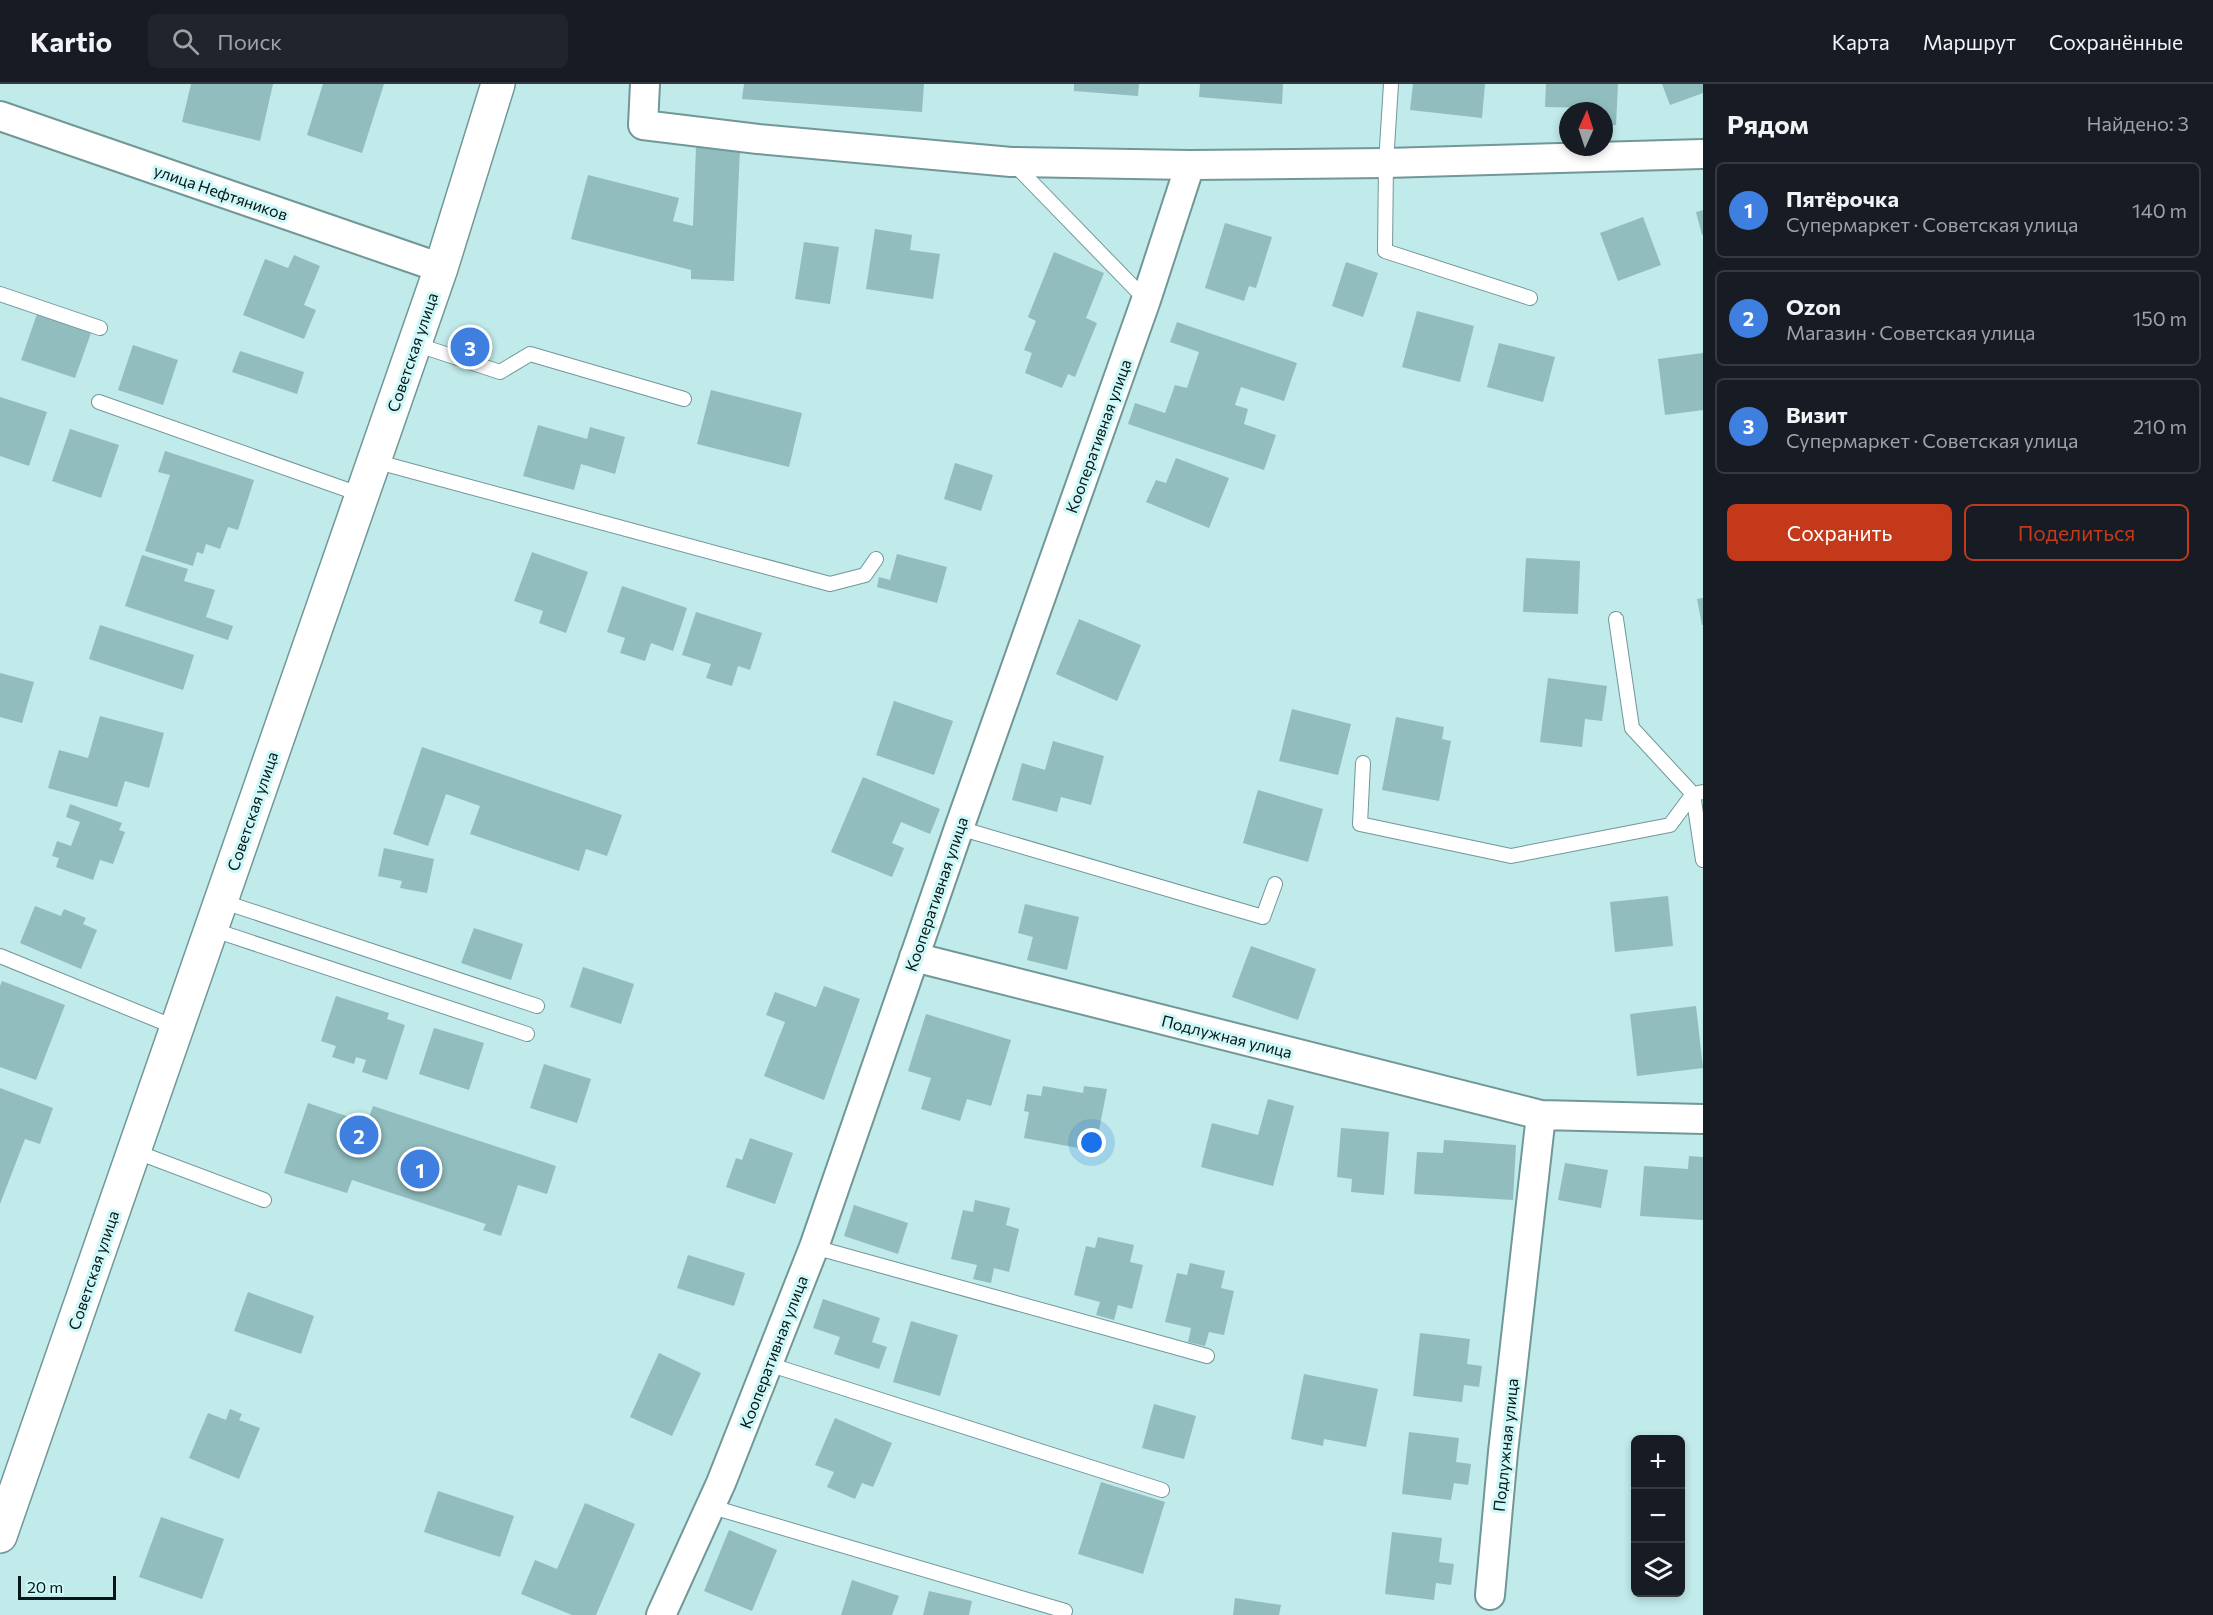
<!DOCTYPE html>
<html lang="ru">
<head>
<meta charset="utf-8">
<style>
  body { margin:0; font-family:Commissioner,sans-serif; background:#20242c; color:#f1f3f6 }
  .controls { position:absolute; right:18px; bottom:18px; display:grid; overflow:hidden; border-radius:9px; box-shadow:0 3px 9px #0003 }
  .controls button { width:54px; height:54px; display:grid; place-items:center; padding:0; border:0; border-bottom:2px solid #363941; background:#171b24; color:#f1f3f6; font:30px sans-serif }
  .compass { position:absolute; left:1559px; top:18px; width:54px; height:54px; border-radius:50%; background:#171b24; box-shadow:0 3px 9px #0003; rotate:3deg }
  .scale { position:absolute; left:18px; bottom:15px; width:98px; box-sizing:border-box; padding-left:6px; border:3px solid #071717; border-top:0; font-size:16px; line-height:21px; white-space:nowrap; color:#071717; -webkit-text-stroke:4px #cef7f8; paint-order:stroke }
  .you { position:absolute; left:1092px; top:1059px; width:21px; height:21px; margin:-15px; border:4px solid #fff; border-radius:50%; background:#1a73e8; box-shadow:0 0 0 9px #1a73e833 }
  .badge { display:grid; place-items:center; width:39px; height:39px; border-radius:50%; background:#c43919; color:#fff; font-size:20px; font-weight:700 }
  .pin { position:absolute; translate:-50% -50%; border:3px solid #fff; box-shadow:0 2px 6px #0006 }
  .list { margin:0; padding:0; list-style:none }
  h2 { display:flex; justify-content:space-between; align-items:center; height:78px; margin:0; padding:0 24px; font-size:26px }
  h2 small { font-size:20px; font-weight:400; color:#9ea1a6 }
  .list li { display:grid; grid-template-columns:39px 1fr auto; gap:18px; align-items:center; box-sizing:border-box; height:96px; margin:0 12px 12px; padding:0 12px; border:2px solid #363941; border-radius:9px }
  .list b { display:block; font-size:22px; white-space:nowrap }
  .list p { margin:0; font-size:20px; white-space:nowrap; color:#9ea1a6 }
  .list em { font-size:20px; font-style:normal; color:#9ea1a6 }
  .actions { display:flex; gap:12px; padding:18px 24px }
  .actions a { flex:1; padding:14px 0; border:2px solid #c43919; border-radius:9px; text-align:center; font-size:21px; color:#c43919 }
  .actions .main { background:#c43919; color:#fff }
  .icon { flex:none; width:33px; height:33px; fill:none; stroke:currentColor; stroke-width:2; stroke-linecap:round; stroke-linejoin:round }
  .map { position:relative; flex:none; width:1703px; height:1531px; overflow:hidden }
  header { display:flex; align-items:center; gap:36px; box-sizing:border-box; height:84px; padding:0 30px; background:#171b24; border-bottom:2px solid #363941 }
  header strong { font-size:28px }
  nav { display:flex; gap:33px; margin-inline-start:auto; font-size:21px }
  .search { width:420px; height:54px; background:#20242c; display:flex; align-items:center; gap:15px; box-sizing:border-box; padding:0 21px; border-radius:9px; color:#9ea1a6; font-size:22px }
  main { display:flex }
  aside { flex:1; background:#171b24 }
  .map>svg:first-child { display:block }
  .building { fill:#91bdbe }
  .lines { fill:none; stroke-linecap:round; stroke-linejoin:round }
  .service-casing { stroke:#719797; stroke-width:16 }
  .minor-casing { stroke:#719797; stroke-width:32 }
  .tertiary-casing { stroke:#719797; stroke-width:36 }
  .service { stroke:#fff; stroke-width:14 }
  .minor { stroke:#fff; stroke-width:28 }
  .tertiary { stroke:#fff; stroke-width:33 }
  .labels { text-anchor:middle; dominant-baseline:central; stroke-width:6; stroke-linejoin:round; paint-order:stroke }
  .street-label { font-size:16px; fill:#071717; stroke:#cef7f8 }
</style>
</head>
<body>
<header>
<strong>Kartio</strong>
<div class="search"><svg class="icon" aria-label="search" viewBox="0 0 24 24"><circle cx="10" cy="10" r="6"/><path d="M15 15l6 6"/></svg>Поиск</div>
<nav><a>Карта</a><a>Маршрут</a><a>Сохранённые</a></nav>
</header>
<main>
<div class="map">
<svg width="1703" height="1531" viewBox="0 0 1703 1531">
  <rect width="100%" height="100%" fill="#c1eaea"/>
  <path class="building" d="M 191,0 L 273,0 L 260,57 L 182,38 Z
    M 323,0 L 384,0 L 362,69 L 307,51 Z
    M 744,0 L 924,0 L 922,28 L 742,15 Z
    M 1074,0 L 1139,0 L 1138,12 L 1074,7 Z
    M 1200,0 L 1283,0 L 1282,20 L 1199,13 Z
    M 1413,0 L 1485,0 L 1482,34 L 1410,26 Z
    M 1546,0 L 1618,0 L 1616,41 L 1604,41 L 1604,27 L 1592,27 L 1592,24 L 1545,23 Z
    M 1662,0 L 1703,0 L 1703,9 L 1670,21 Z
    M 696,63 L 740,65 L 734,197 L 691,195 L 691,186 L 571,155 L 588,91 L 679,114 L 673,137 L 693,142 Z
    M 1703,126 L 1703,150 L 1702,151 L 1696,128 Z
    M 1643,133 L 1661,181 L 1618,197 L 1600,149 Z
    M 1225,139 L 1272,153 L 1256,204 L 1249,202 L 1244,217 L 1205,204 Z
    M 875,145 L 912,151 L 910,166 L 940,170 L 933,215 L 866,205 Z
    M 804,158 L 839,163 L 830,220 L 795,215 Z
    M 1054,168 L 1104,189 L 1086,234 L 1097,239 L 1075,293 L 1068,290 L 1062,304 L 1025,289 L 1032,269 L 1024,266 L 1036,237 L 1028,233 Z
    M 294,171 L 320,182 L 304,221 L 316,226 L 304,255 L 243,231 L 265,175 L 288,184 Z
    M 1346,178 L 1378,189 L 1363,233 L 1332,222 Z
    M 1417,227 L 1474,242 L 1460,298 L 1402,283 Z
    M 37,230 L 91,249 L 75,294 L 21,276 Z
    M 1177,238 L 1297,279 L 1284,317 L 1241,303 L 1235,321 L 1248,325 L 1244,340 L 1276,351 L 1264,386 L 1128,340 L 1135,319 L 1165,329 L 1175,301 L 1187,304 L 1199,268 L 1170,258 Z
    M 1499,259 L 1555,273 L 1543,318 L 1487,303 Z
    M 133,261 L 178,276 L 163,321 L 118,306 Z
    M 240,267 L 304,288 L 297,310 L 232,288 Z
    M 1703,269 L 1703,326 L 1665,331 L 1658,275 Z
    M 711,306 L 802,329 L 789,383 L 697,360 Z
    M 0,313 L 47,328 L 29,382 L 0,372 Z
    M 538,341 L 587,355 L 590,343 L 625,353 L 615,390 L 581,380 L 574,406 L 523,392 Z
    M 70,345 L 119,361 L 101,414 L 52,397 Z
    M 165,367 L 254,396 L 238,446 L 228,443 L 220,465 L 206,460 L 203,470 L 197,468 L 193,482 L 145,467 L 170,391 L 158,388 Z
    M 1176,374 L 1229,394 L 1209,444 L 1146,418 L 1156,396 L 1166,399 Z
    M 955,379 L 993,391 L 981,427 L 944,415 Z
    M 532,468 L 588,488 L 566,549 L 539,539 L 543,527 L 514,517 Z
    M 897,470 L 947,483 L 937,519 L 877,503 L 879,493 L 890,496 Z
    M 142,471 L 188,485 L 184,497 L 215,506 L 206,533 L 233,542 L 228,556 L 125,522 Z
    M 1526,474 L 1580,477 L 1578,530 L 1523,528 Z
    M 622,502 L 687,524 L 673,567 L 651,559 L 645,577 L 620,569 L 625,554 L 607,548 Z
    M 1703,514 L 1703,541 L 1702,541 L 1697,515 Z
    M 696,528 L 762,549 L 750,586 L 738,582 L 732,602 L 706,594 L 711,580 L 682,571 Z
    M 1079,535 L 1141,561 L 1117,617 L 1056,590 Z
    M 100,541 L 194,571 L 183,606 L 89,575 Z
    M 0,589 L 34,598 L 22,639 L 0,633 Z
    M 1548,594 L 1607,602 L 1602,637 L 1585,635 L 1582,663 L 1540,658 Z
    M 894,617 L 953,637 L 934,691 L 876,671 Z
    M 1292,625 L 1351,640 L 1338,691 L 1279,677 Z
    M 100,632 L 164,649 L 149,704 L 125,697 L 117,723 L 48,704 L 59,666 L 88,674 Z
    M 1396,633 L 1444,643 L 1442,655 L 1451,657 L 1439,717 L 1382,706 Z
    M 1053,657 L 1104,672 L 1091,721 L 1061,713 L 1057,728 L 1012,716 L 1022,679 L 1045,686 Z
    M 422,663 L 622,731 L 607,772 L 586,765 L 579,787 L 470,750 L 480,722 L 446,710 L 428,762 L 393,750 Z
    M 863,693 L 940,725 L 930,750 L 901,738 L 892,759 L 904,764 L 892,793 L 831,768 Z
    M 1258,706 L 1323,725 L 1308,778 L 1243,759 Z
    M 70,720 L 122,739 L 119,746 L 125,748 L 113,780 L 100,776 L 93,796 L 56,783 L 59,774 L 52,772 L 57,757 L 71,762 L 80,738 L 66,733 Z
    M 384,764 L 434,775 L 427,809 L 400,804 L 402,797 L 378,792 Z
    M 1668,812 L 1673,862 L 1615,868 L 1610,818 Z
    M 1025,820 L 1079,833 L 1067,886 L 1027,876 L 1033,853 L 1018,849 Z
    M 35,822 L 61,832 L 64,825 L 86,834 L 83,840 L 97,846 L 81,885 L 20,859 Z
    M 474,844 L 523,860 L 511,896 L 461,879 Z
    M 1251,862 L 1316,885 L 1298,936 L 1232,913 Z
    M 583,883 L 634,900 L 621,940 L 570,923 Z
    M 2,897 L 65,921 L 36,996 L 0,983 L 0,902 Z
    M 824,902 L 860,915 L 824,1016 L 764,992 L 785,938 L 766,931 L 775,908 L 816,923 Z
    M 336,912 L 389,929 L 387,935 L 405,941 L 387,996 L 362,988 L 366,976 L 356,973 L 354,980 L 332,973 L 336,962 L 321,957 Z
    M 1696,922 L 1703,984 L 1637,992 L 1630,930 Z
    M 926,930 L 1011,956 L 991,1022 L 967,1015 L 960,1037 L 921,1025 L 931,994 L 908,987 Z
    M 434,944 L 484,959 L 469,1006 L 419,990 Z
    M 544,980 L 591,995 L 577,1039 L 530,1024 Z
    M 1043,1002 L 1083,1009 L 1084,1002 L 1107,1005 L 1095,1067 L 1024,1054 L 1029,1028 L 1024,1027 L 1027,1010 L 1041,1012 Z
    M 0,1004 L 53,1024 L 40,1060 L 25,1055 L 0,1120 Z
    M 1268,1015 L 1294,1022 L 1273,1102 L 1201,1083 L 1212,1039 L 1258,1051 Z
    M 308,1019 L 367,1039 L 373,1022 L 556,1082 L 547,1110 L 518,1101 L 501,1152 L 483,1146 L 486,1140 L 352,1096 L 347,1109 L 284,1089 Z
    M 1341,1044 L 1389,1048 L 1384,1111 L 1351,1108 L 1352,1095 L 1337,1093 Z
    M 750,1054 L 793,1069 L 775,1120 L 726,1103 L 736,1074 L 742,1076 Z
    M 1444,1056 L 1516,1061 L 1513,1116 L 1414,1110 L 1417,1068 L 1443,1069 Z
    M 1689,1072 L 1703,1073 L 1703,1136 L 1640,1132 L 1644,1082 L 1688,1085 Z
    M 1565,1079 L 1608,1086 L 1601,1124 L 1558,1116 Z
    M 975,1116 L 1010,1124 L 1006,1141 L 1019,1145 L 1009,1188 L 994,1184 L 991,1199 L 973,1195 L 977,1181 L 951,1175 L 963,1126 L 973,1128 Z
    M 854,1121 L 908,1139 L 898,1170 L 844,1152 Z
    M 1098,1153 L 1134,1161 L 1130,1178 L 1143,1181 L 1132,1225 L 1118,1221 L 1114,1236 L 1096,1231 L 1100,1218 L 1074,1211 L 1086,1162 L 1095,1164 Z
    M 688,1171 L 745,1189 L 734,1222 L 677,1204 Z
    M 1190,1179 L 1225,1187 L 1221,1204 L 1234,1207 L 1224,1251 L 1209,1248 L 1205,1262 L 1188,1258 L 1191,1244 L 1165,1238 L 1177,1189 L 1187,1191 Z
    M 248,1208 L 314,1232 L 301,1270 L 234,1247 Z
    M 823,1215 L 880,1234 L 872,1258 L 887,1263 L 879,1285 L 834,1270 L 840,1253 L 813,1244 Z
    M 911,1237 L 958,1251 L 940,1312 L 893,1298 Z
    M 1420,1249 L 1470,1255 L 1467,1280 L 1482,1282 L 1479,1303 L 1464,1301 L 1462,1318 L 1413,1312 Z
    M 659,1269 L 701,1289 L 672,1352 L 630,1333 Z
    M 1304,1290 L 1378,1305 L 1366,1363 L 1324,1355 L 1323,1362 L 1291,1355 Z
    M 1154,1320 L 1196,1332 L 1184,1375 L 1142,1364 Z
    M 230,1325 L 242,1330 L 239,1336 L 260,1344 L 239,1395 L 189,1374 L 208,1329 L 226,1336 Z
    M 835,1334 L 892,1359 L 873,1403 L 862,1399 L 855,1415 L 827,1403 L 834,1388 L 815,1381 Z
    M 1409,1348 L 1459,1354 L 1456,1378 L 1471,1380 L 1468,1401 L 1454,1399 L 1451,1416 L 1402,1410 Z
    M 1101,1398 L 1165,1418 L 1143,1490 L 1078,1470 Z
    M 438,1407 L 514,1432 L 500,1473 L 424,1448 Z
    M 585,1419 L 635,1440 L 596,1531 L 572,1531 L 521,1510 L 535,1476 L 557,1485 Z
    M 161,1433 L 224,1455 L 202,1515 L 139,1493 Z
    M 729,1446 L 777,1466 L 752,1527 L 704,1507 Z
    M 1392,1448 L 1442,1454 L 1439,1478 L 1454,1480 L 1451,1501 L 1436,1499 L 1434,1516 L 1385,1510 Z
    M 852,1496 L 899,1512 L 892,1531 L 841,1531 Z
    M 929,1507 L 972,1517 L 969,1531 L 923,1531 Z
    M 1235,1514 L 1281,1521 L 1279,1531 L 1233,1531 Z"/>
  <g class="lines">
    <g class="service-casing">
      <path id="service" d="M 1391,0 L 1386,79 L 1385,167 L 1530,214
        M 1013,79 L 1146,216
        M 0,210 L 100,244
        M 415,260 L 500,288 L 530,270 L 684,315
        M 99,318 L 362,411
        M 374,377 L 830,500 L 865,491 L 876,475
        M 1616,535 L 1632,644 L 1693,710 L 1703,708
        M 1363,679 L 1360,740 L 1511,772 L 1670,741 L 1693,710
        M 1693,710 L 1703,776
        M 959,744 L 1263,833 L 1275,800
        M 221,817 L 537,922
        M 211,845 L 527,950
        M 0,872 L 177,944
        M 134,1067 L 264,1116
        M 814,1163 L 1207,1272
        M 768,1280 L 1162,1406
        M 709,1422 L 1065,1527"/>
    </g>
    <g class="minor-casing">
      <path id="minor" d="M 645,0 L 643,41 L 758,55 L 1011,78 L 1190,81 L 1386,79 L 1703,70
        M 0,32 L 441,184
        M 914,873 L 1541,1031 L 1703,1035
        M 1490,1511 L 1503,1368 L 1541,1031
        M 661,1531 L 721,1399 L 814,1163 L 959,744 L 1146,216 L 1190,81"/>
    </g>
    <g class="tertiary-casing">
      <path id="tertiary" d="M 0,1452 L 441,184 L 498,0"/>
    </g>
    <use href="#service" class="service"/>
    <use href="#minor" class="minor"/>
    <use href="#tertiary" class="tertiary"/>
  </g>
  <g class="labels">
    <g class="street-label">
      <text transform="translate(221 108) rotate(19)">улица Нефтяников</text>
      <text transform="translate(412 268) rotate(-71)">Советская улица</text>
      <text transform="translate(1098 352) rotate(-70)">Кооперативная улица</text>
      <text transform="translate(252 727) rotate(-71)">Советская улица</text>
      <text transform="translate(936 810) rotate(-71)">Кооперативная улица</text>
      <text transform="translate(1227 952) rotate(14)">Подлужная улица</text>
      <text transform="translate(93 1186) rotate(-71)">Советская улица</text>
      <text transform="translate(773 1268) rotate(-69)">Кооперативная улица</text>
      <text transform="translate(1505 1361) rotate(-84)">Подлужная улица</text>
    </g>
  </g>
</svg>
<div class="controls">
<button>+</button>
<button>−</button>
<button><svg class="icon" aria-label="layers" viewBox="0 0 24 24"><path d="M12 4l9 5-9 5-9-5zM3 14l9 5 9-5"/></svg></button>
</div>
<svg class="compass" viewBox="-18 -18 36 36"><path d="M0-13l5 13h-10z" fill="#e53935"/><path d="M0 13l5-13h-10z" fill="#9ea1a6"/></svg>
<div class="scale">20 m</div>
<div class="you"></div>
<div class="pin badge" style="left:420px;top:1085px;background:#3f7fe0">1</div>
<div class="pin badge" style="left:359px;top:1051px;background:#3f7fe0">2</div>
<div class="pin badge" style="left:470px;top:263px;background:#3f7fe0">3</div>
</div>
<aside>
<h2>Рядом<small>Найдено: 3</small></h2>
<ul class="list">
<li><span class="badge" style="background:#3f7fe0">1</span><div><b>Пятёрочка</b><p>Супермаркет · Советская улица</p></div><em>140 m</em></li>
<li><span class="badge" style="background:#3f7fe0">2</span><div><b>Ozon</b><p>Магазин · Советская улица</p></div><em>150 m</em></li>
<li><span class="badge" style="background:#3f7fe0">3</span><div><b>Визит</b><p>Супермаркет · Советская улица</p></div><em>210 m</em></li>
</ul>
<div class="actions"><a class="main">Сохранить</a><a>Поделиться</a></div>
</aside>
</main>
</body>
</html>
